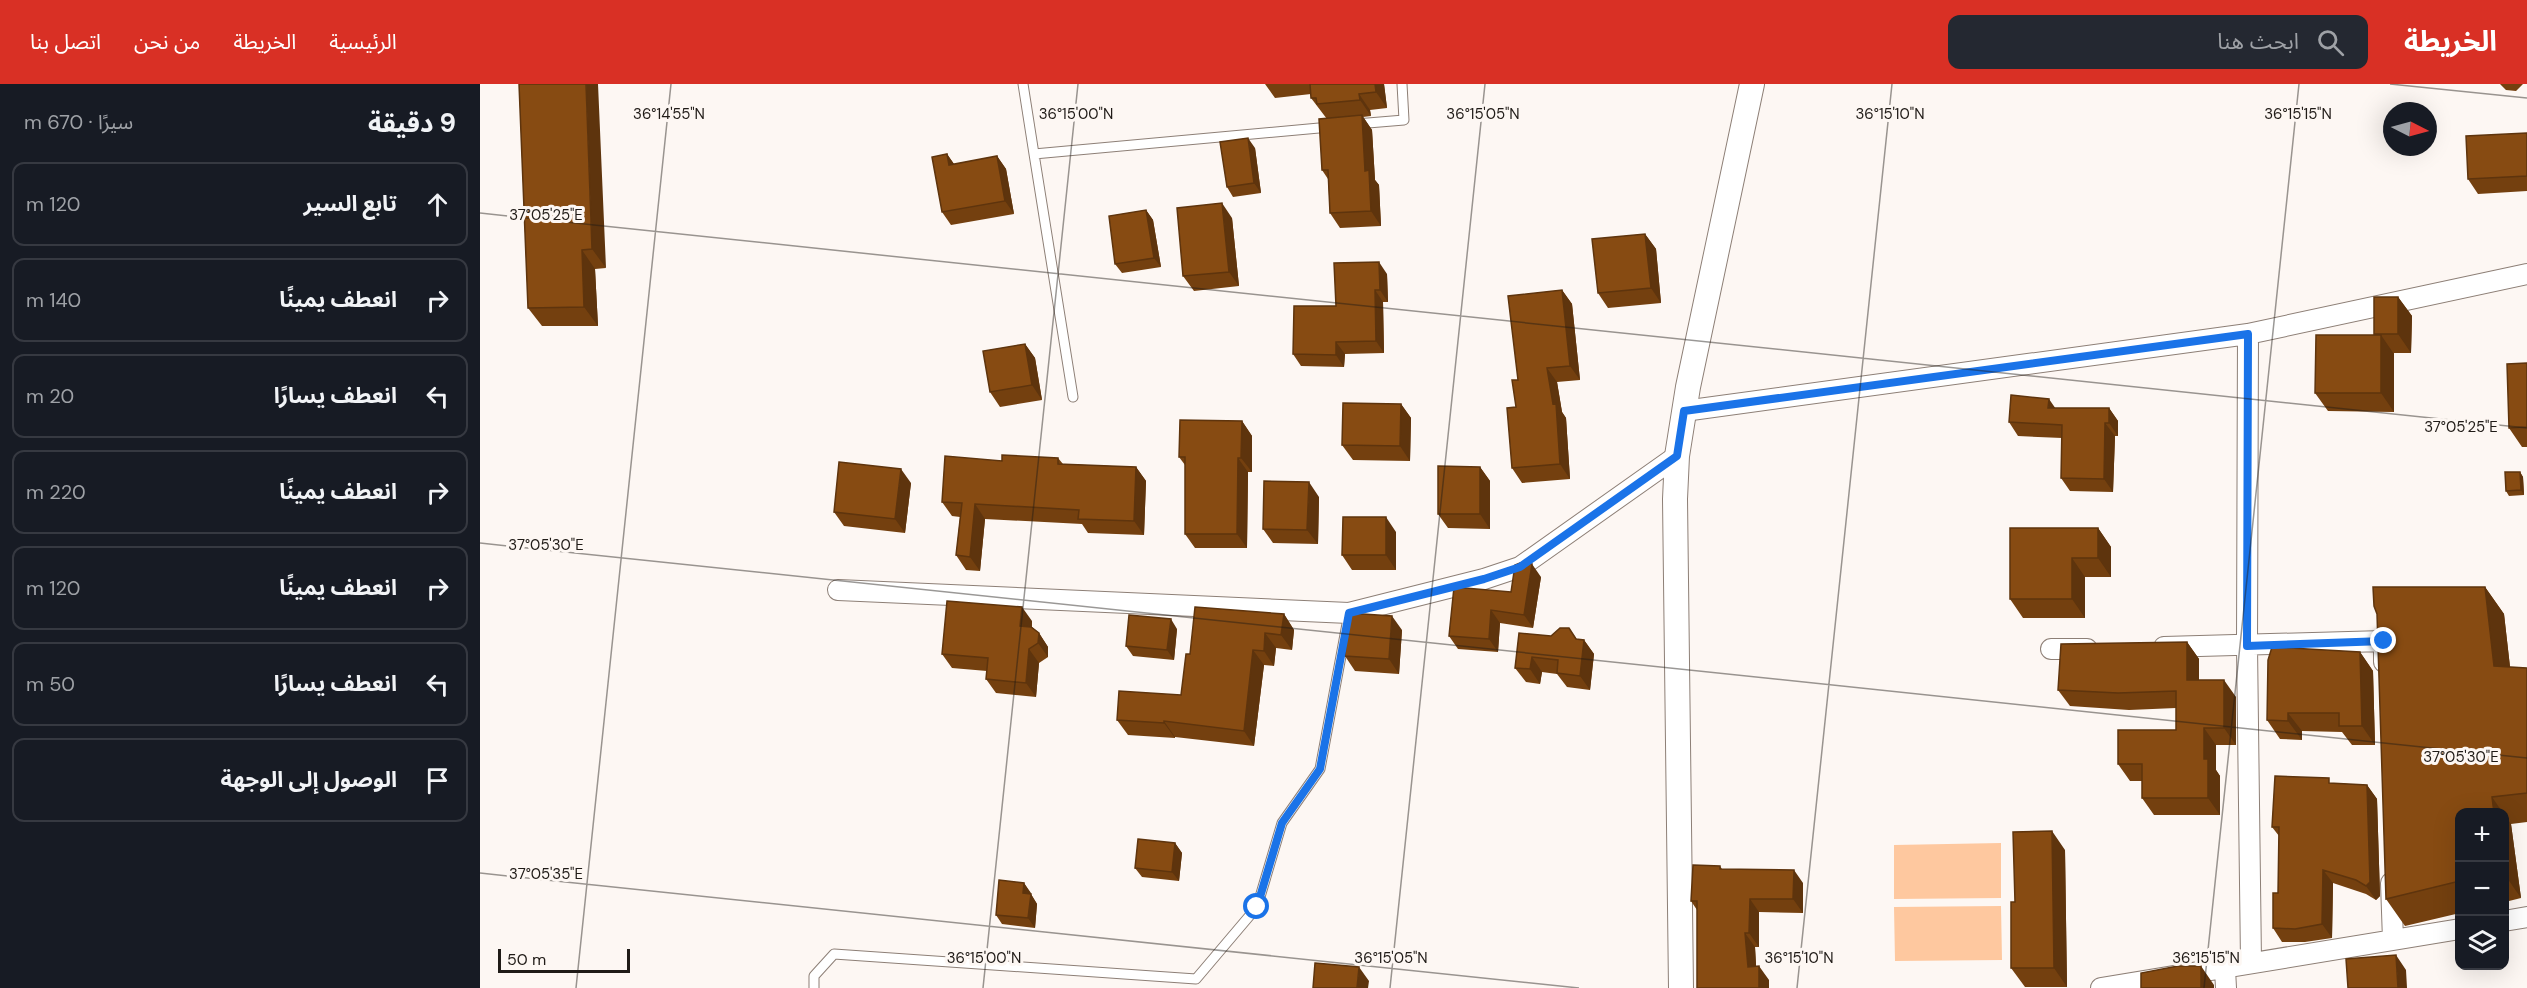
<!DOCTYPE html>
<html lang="ar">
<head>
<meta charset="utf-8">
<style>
  body { margin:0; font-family:"DM Sans","Noto Sans Arabic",sans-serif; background:#242831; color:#f1f3f6; direction:rtl }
  .controls { position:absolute; right:18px; bottom:18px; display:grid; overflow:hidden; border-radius:12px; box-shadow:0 6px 24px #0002 }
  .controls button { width:54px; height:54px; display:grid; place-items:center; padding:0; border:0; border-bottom:2px solid #363941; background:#171b24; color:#f1f3f6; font:30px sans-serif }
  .compass { position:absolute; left:1903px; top:18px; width:54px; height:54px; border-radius:50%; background:#171b24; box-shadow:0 6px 24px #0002; rotate:96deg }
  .scale { position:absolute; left:18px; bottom:15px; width:132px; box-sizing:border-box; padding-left:6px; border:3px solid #201b17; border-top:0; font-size:16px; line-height:21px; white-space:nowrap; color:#201b17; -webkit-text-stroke:4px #fdf7f3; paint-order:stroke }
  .stop { position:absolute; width:18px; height:18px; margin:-14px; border:4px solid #1a73e8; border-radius:50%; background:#fff }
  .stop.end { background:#1a73e8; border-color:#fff; box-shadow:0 2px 6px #0008 }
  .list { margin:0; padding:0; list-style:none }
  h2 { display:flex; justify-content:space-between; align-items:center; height:78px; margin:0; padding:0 24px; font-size:26px }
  h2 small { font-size:20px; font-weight:400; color:#9ea1a6 }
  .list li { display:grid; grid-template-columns:39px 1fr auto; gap:18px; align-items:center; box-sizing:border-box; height:84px; margin:0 12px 12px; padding:0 12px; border:2px solid #363941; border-radius:12px }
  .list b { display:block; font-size:22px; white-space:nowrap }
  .list em { font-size:20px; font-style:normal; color:#9ea1a6 }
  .icon { flex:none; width:33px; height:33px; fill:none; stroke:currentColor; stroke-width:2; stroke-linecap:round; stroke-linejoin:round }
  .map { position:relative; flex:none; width:2047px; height:904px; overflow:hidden; direction:ltr }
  header { display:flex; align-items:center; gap:36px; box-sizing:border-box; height:84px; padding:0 30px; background:#d93025; color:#fff }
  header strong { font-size:28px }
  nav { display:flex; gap:33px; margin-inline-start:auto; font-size:21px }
  .search { width:420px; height:54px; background:#242831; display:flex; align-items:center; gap:15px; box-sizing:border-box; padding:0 21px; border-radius:12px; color:#9ea1a6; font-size:22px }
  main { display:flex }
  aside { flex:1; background:#171b24 }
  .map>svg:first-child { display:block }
  .park { fill:#fec89f }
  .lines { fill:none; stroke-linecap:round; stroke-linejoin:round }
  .service-casing { stroke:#8d7f76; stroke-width:11 }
  .minor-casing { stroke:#8d7f76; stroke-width:22 }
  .tertiary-casing { stroke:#8d7f76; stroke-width:26 }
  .service { stroke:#fff; stroke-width:9 }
  .minor { stroke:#fff; stroke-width:20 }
  .tertiary { stroke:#fff; stroke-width:24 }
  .wall { fill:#74400f }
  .shaded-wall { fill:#5e340d }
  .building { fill:#874b12; stroke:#5e340d; stroke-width:1.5 }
  .route { stroke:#1a73e8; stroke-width:8 }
  .ticks { fill:none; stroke:#201b17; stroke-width:1.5; stroke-opacity:0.45 }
  .ticks-label { font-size:15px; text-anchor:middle; fill:#201b17; stroke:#fdf7f3; stroke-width:6; stroke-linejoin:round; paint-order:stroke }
</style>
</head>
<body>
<header>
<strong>الخريطة</strong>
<div class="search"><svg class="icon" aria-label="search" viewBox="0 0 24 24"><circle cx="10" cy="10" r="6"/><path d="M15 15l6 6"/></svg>ابحث هنا</div>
<nav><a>الرئيسية</a><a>الخريطة</a><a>من نحن</a><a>اتصل بنا</a></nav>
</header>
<main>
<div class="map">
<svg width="2047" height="904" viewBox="0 0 2047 904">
  <rect width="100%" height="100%" fill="#fdf7f3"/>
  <path class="park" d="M 1521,759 L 1521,814 L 1414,815 L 1414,761 Z
    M 1521,822 L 1522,876 L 1415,877 L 1414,823 Z"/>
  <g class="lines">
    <g class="service-casing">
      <path id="service" d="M 543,0 L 554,70 L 850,43
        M 876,40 L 924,36 L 922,0
        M 554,70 L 593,313
        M 334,904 L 334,892 L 354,870 L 716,895 L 777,823 L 802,739 L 840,685 L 869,529"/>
    </g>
    <g class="minor-casing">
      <path id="minor" d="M 1768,250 L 1767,562 L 1771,878
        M 1204,327 L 1768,250 L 2047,190
        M 358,506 L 869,529 L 1004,495 L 1040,483 L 1197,372
        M 1684,563 L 1904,557 L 1904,578
        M 1571,565 L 1607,565
        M 1911,799 L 1913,856
        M 2024,837 L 2047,833
        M 1745,885 L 1746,904
        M 1621,904 L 1980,845"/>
    </g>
    <g class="tertiary-casing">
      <path id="tertiary" d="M 1201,904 L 1195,415 L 1197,372 L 1208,303 L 1272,0"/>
    </g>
    <use href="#service" class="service"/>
    <use href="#minor" class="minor"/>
    <use href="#tertiary" class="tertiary"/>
  </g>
  <path class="wall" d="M 39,0 L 126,184 L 115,185 L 118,242 L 62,242 L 48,224 Z
    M 785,0 L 904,0 L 907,24 L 890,26 L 891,32 L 883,33 L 892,46 L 895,96 L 899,101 L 901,142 L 860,144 L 850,129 L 848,95 L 842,86 L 847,35 L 831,14 L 831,10 L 795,14 Z
    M 2020,0 L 2043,0 L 2036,7 L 2026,6 Z
    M 2047,49 L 2047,107 L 1998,110 L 1988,95 Z
    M 775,64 L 781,109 L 753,113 L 747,103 Z
    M 467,70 L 474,80 L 517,72 L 526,85 L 534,130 L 471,141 L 462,128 Z
    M 666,126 L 673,136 L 681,183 L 642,189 L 635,180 Z
    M 752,134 L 759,202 L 714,207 L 703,192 Z
    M 1165,150 L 1176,165 L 1181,219 L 1128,224 L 1118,209 Z
    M 907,190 L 908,218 L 903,218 L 904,269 L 865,270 L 864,283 L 821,282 L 813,270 L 856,222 Z
    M 1082,206 L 1092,220 L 1100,296 L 1077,298 L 1082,328 L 1086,334 L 1090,395 L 1042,399 L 1032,384 L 1038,296 Z
    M 1918,213 L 1932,232 L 1931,269 L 1914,269 L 1914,328 L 1848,327 L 1835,309 L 1894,251 L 1894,250 Z
    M 545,260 L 555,274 L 562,316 L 520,323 L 510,308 Z
    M 2047,279 L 2047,363 L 2042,363 L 2029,344 Z
    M 921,320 L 931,334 L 930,377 L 873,376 L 862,361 Z
    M 1575,324 L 1629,324 L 1638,337 L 1638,352 L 1635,352 L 1633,408 L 1590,407 L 1581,394 L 1582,354 L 1538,352 L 1529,338 Z
    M 762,337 L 772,352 L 772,388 L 768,388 L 767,464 L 715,464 L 705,450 L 705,381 L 699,373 Z
    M 578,374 L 583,380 L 656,383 L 666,397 L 664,451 L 608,449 L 602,440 L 505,435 L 500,487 L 486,486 L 476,471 L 480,433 L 472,432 L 462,418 L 522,377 Z
    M 1000,383 L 1010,397 L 1010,445 L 968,444 L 958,430 Z
    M 2040,388 L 2043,393 L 2044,411 L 2029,412 L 2026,407 Z
    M 431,399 L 425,449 L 364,442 L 354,428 Z
    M 839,413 L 838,460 L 793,459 L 783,445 Z
    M 1618,444 L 1631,463 L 1631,493 L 1605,493 L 1605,534 L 1543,534 L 1530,515 Z
    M 916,448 L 916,486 L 872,486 L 862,471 Z
    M 1061,493 L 1053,544 L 1020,539 L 1018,568 L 978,565 L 969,552 L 1031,508 Z
    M 2005,503 L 2024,530 L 2030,583 L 2047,584 L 2047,738 L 2031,740 L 2041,814 L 2025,818 L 2025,729 L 1980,729 L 1980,829 L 1925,842 L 1906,815 Z
    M 804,530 L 814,546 L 812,566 L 796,564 L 794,582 L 784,581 L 774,662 L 695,653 L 695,654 L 648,651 L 637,636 L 701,611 L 710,570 Z
    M 552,537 L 552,543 L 559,549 L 568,563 L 568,573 L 559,579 L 556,613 L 516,609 L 506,595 L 507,587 L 472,584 L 462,570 Z
    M 697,545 L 694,576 L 653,572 L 646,562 Z
    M 922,546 L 919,590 L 875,587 L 865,572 Z
    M 1039,549 L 1104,556 L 1114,570 L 1110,606 L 1087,603 L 1077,590 L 1062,588 L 1060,600 L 1046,598 L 1035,584 Z
    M 1707,558 L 1719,575 L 1719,596 L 1756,613 L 1756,661 L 1736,661 L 1736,686 L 1740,692 L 1740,731 L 1674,731 L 1662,714 L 1662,697 L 1650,697 L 1638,680 L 1696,646 L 1696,624 L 1649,626 L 1590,622 L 1578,606 Z
    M 1880,568 L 1893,587 L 1895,661 L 1872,661 L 1862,648 L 1822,647 L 1822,656 L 1800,655 L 1787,636 Z
    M 1852,699 L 1887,701 L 1897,715 L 1900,812 L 1896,816 L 1886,810 L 1853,799 L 1852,854 L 1825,858 L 1802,858 L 1793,844 L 1798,809 L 1799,752 L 1792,743 Z
    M 695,759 L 702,769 L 699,797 L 662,793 L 655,784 Z
    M 1585,766 L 1587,903 L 1545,903 L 1531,884 L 1535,818 Z
    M 1240,782 L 1242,785 L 1323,799 L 1323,829 L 1279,828 L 1279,863 L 1275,863 L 1276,882 L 1289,896 L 1217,826 L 1211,817 Z
    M 544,799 L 557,820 L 555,844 L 522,840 L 516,831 Z"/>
  <path class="shaded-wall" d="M 106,0 L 118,0 L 126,184 L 112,165 Z
    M 895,0 L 904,0 L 907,24 L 896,8 Z
    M 879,10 L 890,26 L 891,32 L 880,16 Z
    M 882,31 L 892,46 L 895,96 L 899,101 L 901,142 L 891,127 L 885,87 Z
    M 768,54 L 775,64 L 781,109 L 774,99 Z
    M 467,70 L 476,83 L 469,81 Z
    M 517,72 L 526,85 L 534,130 L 525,117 Z
    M 742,119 L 752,134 L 759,202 L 749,188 Z
    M 666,126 L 673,136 L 681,183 L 674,174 Z
    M 1165,150 L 1176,165 L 1181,219 L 1171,204 Z
    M 102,166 L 115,185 L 118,242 L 104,223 Z
    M 899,178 L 907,190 L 908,218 L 900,206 Z
    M 895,206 L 903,218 L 904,269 L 896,257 Z
    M 1082,206 L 1092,220 L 1100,296 L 1090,282 Z
    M 1918,213 L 1932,232 L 1931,269 L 1918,250 Z
    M 1901,251 L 1914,270 L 1914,328 L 1901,309 Z
    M 856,258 L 865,270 L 864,283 L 856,271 Z
    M 545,260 L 555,274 L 562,316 L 552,301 Z
    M 1067,284 L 1077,298 L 1082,328 L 1086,334 L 1090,395 L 1080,380 Z
    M 1569,315 L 1578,328 L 1568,324 Z
    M 921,320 L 931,334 L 930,377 L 920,362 Z
    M 1629,324 L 1638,337 L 1638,352 L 1629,339 Z
    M 762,337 L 772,352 L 772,388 L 761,374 Z
    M 1625,339 L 1635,352 L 1633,408 L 1624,395 Z
    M 758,374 L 768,388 L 767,464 L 757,450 Z
    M 656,383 L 666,397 L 664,451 L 654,437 Z
    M 1000,383 L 1010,397 L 1010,445 L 1000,430 Z
    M 421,385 L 431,399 L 425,449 L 415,435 Z
    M 2040,388 L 2043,393 L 2044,411 L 2041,406 Z
    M 829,398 L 839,413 L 838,460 L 827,446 Z
    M 495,420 L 505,435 L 500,487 L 490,473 Z
    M 906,433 L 916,448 L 916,486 L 906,471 Z
    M 1618,444 L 1631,463 L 1631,493 L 1618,474 Z
    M 1592,474 L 1605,493 L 1605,534 L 1592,515 Z
    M 1052,480 L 1061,493 L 1053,544 L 1044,531 Z
    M 2005,503 L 2024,530 L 2033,609 L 2014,582 Z
    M 542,523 L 552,537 L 550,556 L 540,542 Z
    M 1011,526 L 1020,539 L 1018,568 L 1009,555 Z
    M 804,530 L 814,546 L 812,566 L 801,551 Z
    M 912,532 L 922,546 L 919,590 L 909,575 Z
    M 691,535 L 697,545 L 694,576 L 687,566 Z
    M 1089,544 L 1103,564 L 1104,556 L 1114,570 L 1110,606 L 1100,592 Z
    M 559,549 L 568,563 L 568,573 L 558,559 Z
    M 785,549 L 796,564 L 794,582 L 784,567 Z
    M 1707,558 L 1719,575 L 1719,613 L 1707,596 Z
    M 549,565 L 559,579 L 556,613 L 546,599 Z
    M 773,566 L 784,581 L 774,662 L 764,647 Z
    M 1880,568 L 1893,587 L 1895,661 L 1882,642 Z
    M 1052,573 L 1062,588 L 1060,600 L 1050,585 Z
    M 1744,596 L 1756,613 L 1756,661 L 1744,644 Z
    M 1808,629 L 1822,647 L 1822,656 L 1808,637 Z
    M 684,637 L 695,653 L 695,654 L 684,639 Z
    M 1724,644 L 1736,661 L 1736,686 L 1740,692 L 1740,731 L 1728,714 L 1724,675 Z
    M 1887,701 L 1897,715 L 1900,812 L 1896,816 L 1886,802 Z
    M 2012,713 L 2023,729 L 2014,729 Z
    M 2025,731 L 2031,740 L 2041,814 L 2025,791 Z
    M 1572,747 L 1585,766 L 1587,903 L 1574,884 Z
    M 695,759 L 702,769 L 699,797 L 692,788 Z
    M 1314,786 L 1323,799 L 1323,829 L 1313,815 Z
    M 1843,786 L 1853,799 L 1852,854 L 1842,840 Z
    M 544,799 L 551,809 L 550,819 L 543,809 Z
    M 551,810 L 557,820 L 555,844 L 548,834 Z
    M 1270,815 L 1279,828 L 1279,863 L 1269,849 Z
    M 1265,849 L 1275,863 L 1277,897 L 1268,883 Z
    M 1916,871 L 1926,886 L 1927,904 L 1918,904 Z
    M 1279,882 L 1289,896 L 1289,904 L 1279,904 Z
    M 1721,882 L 1734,901 L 1734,904 L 1721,904 Z
    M 879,883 L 889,897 L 888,904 L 877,904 Z"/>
  <path class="building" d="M 39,0 L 106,0 L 112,165 L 102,166 L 104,223 L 48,224 Z
    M 830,0 L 895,0 L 896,8 L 879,10 L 880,16 L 837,20 L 836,14 L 831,14 Z
    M 882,31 L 885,87 L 889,86 L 891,127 L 850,129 L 848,86 L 842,86 L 839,35 Z
    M 2047,49 L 2047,92 L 1988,95 L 1986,52 Z
    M 768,54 L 774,99 L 747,103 L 740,58 Z
    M 467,70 L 469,81 L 517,72 L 525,117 L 462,128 L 452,73 Z
    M 742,119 L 749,188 L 703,192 L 697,124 Z
    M 666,126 L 674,174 L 635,180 L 629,132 Z
    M 1165,150 L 1171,204 L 1118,209 L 1112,155 Z
    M 899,178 L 900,206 L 895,206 L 896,257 L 856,258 L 856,271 L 813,270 L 814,222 L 856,222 L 854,179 Z
    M 1082,206 L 1090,282 L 1067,284 L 1073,320 L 1076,319 L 1080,380 L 1032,384 L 1027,324 L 1036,323 L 1032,296 L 1038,296 L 1028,212 Z
    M 1894,213 L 1918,213 L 1918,250 L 1894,250 Z
    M 1836,251 L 1901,251 L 1901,309 L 1835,309 Z
    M 545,260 L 552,301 L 510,308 L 503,267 Z
    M 2047,279 L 2047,343 L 2029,344 L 2027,280 Z
    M 1531,311 L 1569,315 L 1568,324 L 1629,324 L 1629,339 L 1625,339 L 1624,395 L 1581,394 L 1582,341 L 1529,338 Z
    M 863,319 L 921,320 L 920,362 L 862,361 Z
    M 700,336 L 762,337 L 761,374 L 758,374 L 757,450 L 705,450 L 705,373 L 699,373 Z
    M 522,371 L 578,374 L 578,380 L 656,383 L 654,437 L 598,435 L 599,426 L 495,420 L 490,473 L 476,471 L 482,419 L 462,418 L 465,372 L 522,377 Z
    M 359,378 L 421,385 L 415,435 L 354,428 Z
    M 958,382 L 1000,383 L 1000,430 L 958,430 Z
    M 2025,388 L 2040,388 L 2041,406 L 2026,407 Z
    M 784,397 L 829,398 L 827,446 L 783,445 Z
    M 863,433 L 906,433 L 906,471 L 862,471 Z
    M 1530,444 L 1618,444 L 1618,474 L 1592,474 L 1592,515 L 1530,515 Z
    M 1040,479 L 1052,480 L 1044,531 L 1011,526 L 1009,555 L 969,552 L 974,503 L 1031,508 L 1035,481 Z
    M 1893,503 L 2005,503 L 2014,582 L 2047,584 L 2047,709 L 2012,713 L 2014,729 L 1980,729 L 1980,797 L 1906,815 L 1897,530 L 1894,522 Z
    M 467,517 L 542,523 L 540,542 L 551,543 L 559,549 L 558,559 L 549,565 L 546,599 L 506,595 L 508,574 L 462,570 Z
    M 715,523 L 804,530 L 801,551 L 785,549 L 784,567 L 773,566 L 764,647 L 684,637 L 684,639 L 637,636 L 639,607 L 701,611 L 706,570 L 710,570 Z
    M 868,529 L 912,532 L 909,575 L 865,572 Z
    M 649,531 L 691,535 L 687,566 L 646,562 Z
    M 1080,544 L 1089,544 L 1096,555 L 1104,556 L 1100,592 L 1077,589 L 1078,576 L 1052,573 L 1050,585 L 1035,584 L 1039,549 L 1071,552 Z
    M 1707,558 L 1707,596 L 1744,596 L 1744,644 L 1724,644 L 1724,675 L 1728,675 L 1728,714 L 1662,714 L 1662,680 L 1638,680 L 1638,646 L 1696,646 L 1696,607 L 1638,609 L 1578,606 L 1581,560 Z
    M 1792,563 L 1880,568 L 1882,642 L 1859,642 L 1859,629 L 1808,629 L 1808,637 L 1787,636 L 1788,576 Z
    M 1795,692 L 1849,694 L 1849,699 L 1887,701 L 1890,798 L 1886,802 L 1876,796 L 1843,786 L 1842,840 L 1815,845 L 1793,844 L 1793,809 L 1798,809 L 1799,743 L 1792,743 Z
    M 1572,747 L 1574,884 L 1531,884 L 1531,818 L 1535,818 L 1533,748 Z
    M 658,755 L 695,759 L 692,788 L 655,784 Z
    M 1213,781 L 1240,782 L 1240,785 L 1314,786 L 1313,815 L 1270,815 L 1269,849 L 1265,849 L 1268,883 L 1279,882 L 1279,904 L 1217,904 L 1217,817 L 1211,817 Z
    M 519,796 L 544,799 L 543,809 L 551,810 L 548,834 L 516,831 Z
    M 1916,871 L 1918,904 L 1868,904 L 1866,875 Z
    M 835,879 L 879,883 L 877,904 L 833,904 Z
    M 1698,882 L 1721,882 L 1721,904 L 1661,904 L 1661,889 Z"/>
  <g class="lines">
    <path class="route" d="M 777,823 L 802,739 L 840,685 L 869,529 L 1004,495 L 1040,483 L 1197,372 L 1204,327 L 1768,250 L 1767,562 L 1904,557"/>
  </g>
  <path class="ticks" d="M 1910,0 L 2047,14M 0,129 L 2047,344M 0,459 L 2047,674M 0,789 L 1099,904M 96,904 L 191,0M 503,904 L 598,0M 910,904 L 1005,0M 1317,904 L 1412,0M 1724,904 L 1819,0"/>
  <g class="ticks-label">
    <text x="189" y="35">36°14'55"N</text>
    <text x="596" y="35">36°15'00"N</text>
    <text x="1003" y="35">36°15'05"N</text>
    <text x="1410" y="35">36°15'10"N</text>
    <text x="1818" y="35">36°15'15"N</text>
    <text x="66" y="136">37°05'25"E</text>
    <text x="1981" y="348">37°05'25"E</text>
    <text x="66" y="466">37°05'30"E</text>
    <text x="1981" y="678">37°05'30"E</text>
    <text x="66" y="795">37°05'35"E</text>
    <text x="504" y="879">36°15'00"N</text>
    <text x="911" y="879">36°15'05"N</text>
    <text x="1319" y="879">36°15'10"N</text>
    <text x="1726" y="879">36°15'15"N</text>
  </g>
</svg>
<div class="controls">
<button>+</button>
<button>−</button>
<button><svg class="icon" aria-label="layers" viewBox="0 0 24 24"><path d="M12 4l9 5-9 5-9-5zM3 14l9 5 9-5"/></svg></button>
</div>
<svg class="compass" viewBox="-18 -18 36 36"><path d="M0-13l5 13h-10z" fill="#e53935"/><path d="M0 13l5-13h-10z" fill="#9ea1a6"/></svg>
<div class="scale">50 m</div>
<div class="stop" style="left:777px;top:823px"></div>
<div class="stop end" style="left:1904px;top:557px"></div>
</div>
<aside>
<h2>9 دقيقة<small>سيرًا · 670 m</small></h2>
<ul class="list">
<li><svg class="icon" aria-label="ahead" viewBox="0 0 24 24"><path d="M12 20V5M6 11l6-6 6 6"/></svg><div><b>تابع السير</b></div><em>120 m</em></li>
<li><svg class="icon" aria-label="right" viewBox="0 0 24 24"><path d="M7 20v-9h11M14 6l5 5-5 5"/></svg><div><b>انعطف يمينًا</b></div><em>140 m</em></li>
<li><svg class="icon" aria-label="left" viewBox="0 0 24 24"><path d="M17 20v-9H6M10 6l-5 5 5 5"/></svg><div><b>انعطف يسارًا</b></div><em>20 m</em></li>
<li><svg class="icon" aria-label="right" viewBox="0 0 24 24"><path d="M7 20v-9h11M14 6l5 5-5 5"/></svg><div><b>انعطف يمينًا</b></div><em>220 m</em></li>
<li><svg class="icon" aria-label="right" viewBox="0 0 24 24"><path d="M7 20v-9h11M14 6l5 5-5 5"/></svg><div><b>انعطف يمينًا</b></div><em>120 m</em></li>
<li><svg class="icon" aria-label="left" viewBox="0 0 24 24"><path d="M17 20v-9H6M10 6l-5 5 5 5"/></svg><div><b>انعطف يسارًا</b></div><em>50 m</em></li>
<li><svg class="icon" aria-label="arrive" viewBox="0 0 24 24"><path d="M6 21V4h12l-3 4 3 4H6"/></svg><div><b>الوصول إلى الوجهة</b></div></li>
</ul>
</aside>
</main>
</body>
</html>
